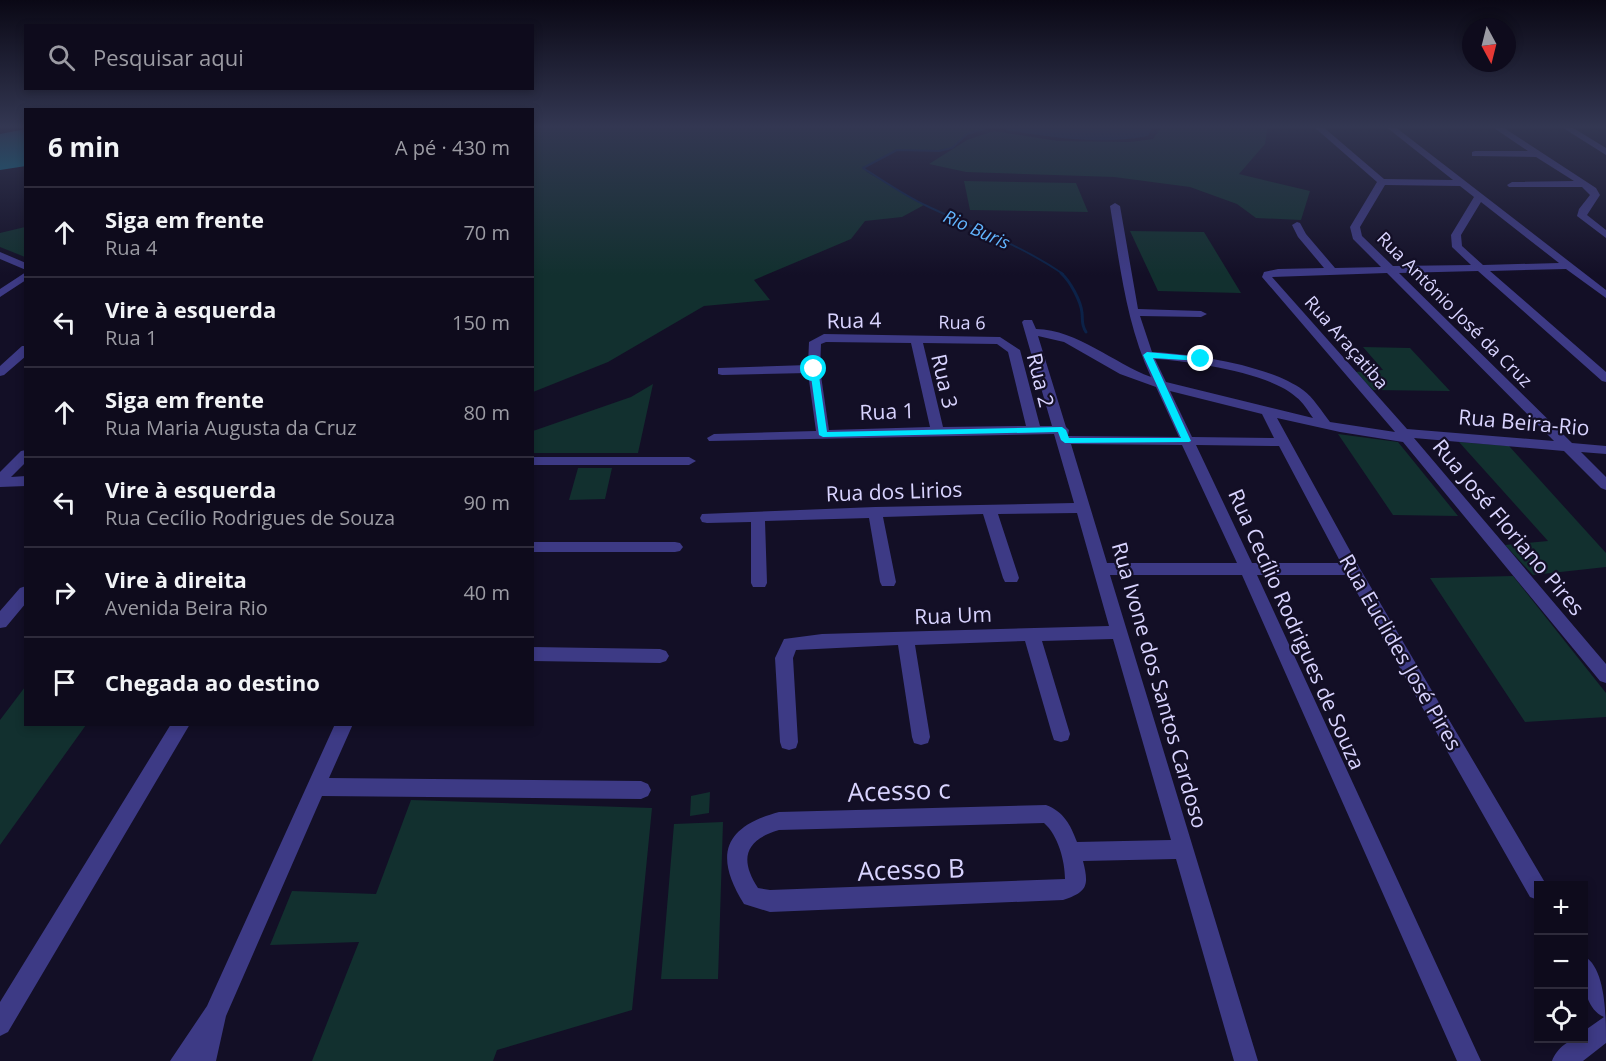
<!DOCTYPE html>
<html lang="pt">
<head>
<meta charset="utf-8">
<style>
  body { margin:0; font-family:"Open Sans",sans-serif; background:#171425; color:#f1f3f6 }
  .controls { position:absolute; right:18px; bottom:18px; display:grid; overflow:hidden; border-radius:0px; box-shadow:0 3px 9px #0003 }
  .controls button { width:54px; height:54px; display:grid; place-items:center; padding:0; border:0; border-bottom:2px solid #2e2b3b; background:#0e0b1c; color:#f1f3f6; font:30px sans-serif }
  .compass { position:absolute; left:1462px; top:18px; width:54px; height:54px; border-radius:50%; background:#0e0b1c; box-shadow:0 3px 9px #0003; rotate:173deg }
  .stop { position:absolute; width:18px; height:18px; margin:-14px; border:4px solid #00e5ff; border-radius:50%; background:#fff }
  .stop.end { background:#00e5ff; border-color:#fff; box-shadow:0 2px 6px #0008 }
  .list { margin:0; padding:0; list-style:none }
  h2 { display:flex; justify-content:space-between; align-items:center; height:78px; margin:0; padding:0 24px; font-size:26px }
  h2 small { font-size:20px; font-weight:400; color:#9b9ba3 }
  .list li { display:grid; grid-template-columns:39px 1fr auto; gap:18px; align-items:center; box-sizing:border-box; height:90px; padding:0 24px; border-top:2px solid #2e2b3b }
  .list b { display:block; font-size:22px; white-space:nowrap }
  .list p { margin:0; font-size:20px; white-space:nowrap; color:#9b9ba3 }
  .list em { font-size:20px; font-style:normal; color:#9b9ba3 }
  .icon { flex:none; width:33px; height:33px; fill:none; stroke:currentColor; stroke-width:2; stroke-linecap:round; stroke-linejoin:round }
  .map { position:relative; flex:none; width:1606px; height:1061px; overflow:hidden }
  .search { position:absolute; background:#0e0b1c; box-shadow:0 3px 9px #0003; left:24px; top:24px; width:510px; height:66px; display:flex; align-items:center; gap:15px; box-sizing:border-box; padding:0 21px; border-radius:0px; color:#9b9ba3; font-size:22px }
  .panel { position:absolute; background:#0e0b1c; box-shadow:0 3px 9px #0003; left:24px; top:108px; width:510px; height:618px; border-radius:0px }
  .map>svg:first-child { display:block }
  .green { fill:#12302f }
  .water { fill:#0c2248 }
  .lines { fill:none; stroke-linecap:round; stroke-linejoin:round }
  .stream-far1 { stroke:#0c2248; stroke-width:2 }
  .stream { stroke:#0c2248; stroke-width:3 }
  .taxiway { fill:#0a7a92; fill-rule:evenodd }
  .runway { fill:#0a7a92; fill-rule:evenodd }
  .minor { fill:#3d3a85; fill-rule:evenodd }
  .route { fill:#00e5ff }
  .labels { text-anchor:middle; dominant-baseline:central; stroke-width:4.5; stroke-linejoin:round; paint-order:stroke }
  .far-water-label { font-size:18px; font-style:italic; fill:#62b6ff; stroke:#130f26 }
  .far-street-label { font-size:18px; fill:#d9d4ff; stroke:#130f26 }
  .street-label { font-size:21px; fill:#d9d4ff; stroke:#130f26 }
  .near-street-label { font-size:26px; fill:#d9d4ff; stroke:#130f26 }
</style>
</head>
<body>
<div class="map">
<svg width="1606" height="1061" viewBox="0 0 1606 1061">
  <rect width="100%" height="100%" fill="#130f26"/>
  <path class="green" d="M 533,126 L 993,126 L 967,134 L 952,148 L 939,151 L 897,150 L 864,168 L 867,172 L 924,205 L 902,217 L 865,221 L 851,239 L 754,280 L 770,300 L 704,306 L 608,362 L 533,392 Z
    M 1162,126 L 1268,126 L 1265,144 L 1239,174 L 1310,191 L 1301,220 L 1256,218 L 1237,204 L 1190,187 L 1114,177 L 966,172 L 929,164 L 967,140 L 994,131 L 1058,141 L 1130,142 L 1153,139 Z
    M 964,181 L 1076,183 L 1088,212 L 970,210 Z
    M 25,227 L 25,257 L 0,247 L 0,233 Z
    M 1130,231 L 1204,232 L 1241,293 L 1158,291 Z
    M 1363,347 L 1410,348 L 1450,391 L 1373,390 L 1355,372 L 1383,370 Z
    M 653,384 L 638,453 L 533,453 L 533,431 L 631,397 Z
    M 1338,434 L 1398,442 L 1458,516 L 1393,515 Z
    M 1459,442 L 1509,446 L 1606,553 L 1606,567 L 1533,575 L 1505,545 L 1548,541 Z
    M 578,468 L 612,468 L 605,499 L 569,500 Z
    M 1513,576 L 1606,693 L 1606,717 L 1525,722 L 1430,578 Z
    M 25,687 L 26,724 L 86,725 L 0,845 L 0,720 Z
    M 710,792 L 709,813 L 690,816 L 691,796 Z
    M 411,800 L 652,808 L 632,1010 L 497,1050 L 493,1061 L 312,1061 L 359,942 L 270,945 L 292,891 L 376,894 Z
    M 723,822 L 718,979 L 661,979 L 674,824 Z"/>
  <path class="water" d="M 999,126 L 1153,126 L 1148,136 C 1101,145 1053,138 1007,130 Z"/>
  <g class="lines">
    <path class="stream-far1" d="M 993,126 L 967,134 L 952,148 L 939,151 L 897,150 L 863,168 C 884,181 905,196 927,206 C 973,228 1021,245 1063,274"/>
    <path class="stream" d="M 1061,273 C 1070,281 1081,301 1082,313 C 1083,322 1081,324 1086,332"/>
    <path class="taxiway" d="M 26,129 L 26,139 L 0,144 L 0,134 Z"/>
    <path class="runway" d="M 26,138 L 26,166 L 0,170 L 0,142 Z"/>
    <path class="minor" d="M 1313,126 L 1322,126 L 1384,179 L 1453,180 L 1385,126 L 1394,126 L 1606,290 L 1606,298 L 1566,269 L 1490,271 L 1606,372 L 1606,382 L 1602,381 L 1478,271 L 1399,273 L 1572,443 L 1606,446 L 1606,454 L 1581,452 L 1606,477 L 1606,490 L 1601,488 L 1564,451 L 1414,438 L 1606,664 L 1606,683 L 1600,681 L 1403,442 L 1340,432 L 1277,418 L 1359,567 L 1547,886 L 1538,886 L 1538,900 L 1530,897 L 1347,575 L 1257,575 L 1481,1061 L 1457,1061 L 1242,575 L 1110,575 L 1258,1061 L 1234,1061 L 1176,859 L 1083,861 C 1089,885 1088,892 1063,900 L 770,912 L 744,904 C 714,856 723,827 779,812 L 1046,805 C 1064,812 1070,824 1077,842 L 1171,840 L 1113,639 L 1042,641 L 1070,734 L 1068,740 L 1061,742 L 1054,740 L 1052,734 L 1025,641 L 915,645 L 930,737 L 928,743 L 921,745 L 914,743 L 912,737 L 898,645 L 796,650 L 793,658 L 798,742 L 796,748 L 789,750 L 782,748 L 780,742 L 775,658 L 784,639 L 822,634 L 1109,626 L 1077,513 L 998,514 L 1019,578 L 1017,582 L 1005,582 L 1003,578 L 983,514 L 883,517 L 896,582 L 894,586 L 882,586 L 880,582 L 869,518 L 765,521 L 767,583 L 765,587 L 753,587 L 751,583 L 751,522 L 707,523 L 702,522 L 700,518 L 702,514 L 875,507 L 1074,503 L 1054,434 L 709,441 L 707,438 L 714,434 L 816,431 L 808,373 L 722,375 L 718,374 L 718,368 L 808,365 L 809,342 L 824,334 L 1000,337 L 1020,350 L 1040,426 L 1052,426 L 1022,322 L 1024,320 L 1032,320 L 1036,329 C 1078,330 1113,363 1151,377 C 1126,323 1120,265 1110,206 L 1115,203 L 1120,206 L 1138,309 L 1201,311 L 1207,314 L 1201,317 L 1140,316 L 1152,352 C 1194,354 1268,365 1303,390 C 1313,397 1322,412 1330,422 L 1395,432 L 1262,277 L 1264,272 L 1278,269 L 1324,268 L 1298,237 L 1292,225 L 1297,222 L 1300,223 L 1306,234 L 1335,268 L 1381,267 L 1353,239 L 1350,227 L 1377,182 ZM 1385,185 L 1460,186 L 1474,197 L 1451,235 L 1452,247 L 1471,265 L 1393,266 L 1362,236 L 1360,227 ZM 1481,202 L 1559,263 L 1483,265 L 1462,246 L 1461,235 ZM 1387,273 L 1554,441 L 1407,429 L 1272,277 ZM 1038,336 L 1064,342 L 1120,374 L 1156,387 L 1179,437 L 1068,436 L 1069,430 L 1066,427 ZM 826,342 L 911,343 L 930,427 L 829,430 L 820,369 L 821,344 ZM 923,343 L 997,344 L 1008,352 L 1026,426 L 943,427 ZM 1155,359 C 1189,361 1271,373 1296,397 C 1303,402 1308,411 1313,418 L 1166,382 ZM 1170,391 L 1262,414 L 1274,438 L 1192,437 ZM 1071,444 L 1182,445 L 1237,563 L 1107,563 ZM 1196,445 L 1279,446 L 1341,563 L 1252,563 ZM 1044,823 C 1058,835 1065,861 1065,879 L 770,890 L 758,888 C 739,859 745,840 779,830 Z
      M 1491,126 L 1501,126 L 1596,188 L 1600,195 L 1587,215 L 1606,230 L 1606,238 L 1577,216 L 1579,209 L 1590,195 L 1582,187 L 1509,187 L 1507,185 L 1512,182 L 1574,181 L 1536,157 L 1472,156 L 1472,152 L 1475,151 L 1528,151 Z
      M 1560,126 L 1570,126 L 1606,148 L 1606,155 Z
      M 0,252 L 26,263 L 26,270 L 0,259 Z
      M 26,272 L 26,280 L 0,297 L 0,289 Z
      M 22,346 L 26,346 L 26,356 L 4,375 L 0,376 L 0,366 Z
      M 26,450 L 26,462 L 11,477 L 26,476 L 26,486 L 0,487 L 0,472 L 21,451 Z
      M 532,457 L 689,457 L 696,461 L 689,465 L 532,465 Z
      M 532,542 L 675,542 L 680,543 L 683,547 L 680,551 L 675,552 L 532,552 Z
      M 26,586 L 26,603 L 6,627 L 0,628 L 0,611 L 20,588 Z
      M 532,647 L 660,649 L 666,651 L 669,656 L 666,661 L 660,663 L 532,661 Z
      M 171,724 L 190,724 L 8,1032 L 0,1036 L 0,1002 Z
      M 335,724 L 353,724 L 329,778 L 641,781 L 648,784 L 651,790 L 648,796 L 641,799 L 322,796 L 226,1016 L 216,1061 L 170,1061 L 207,1006 Z
      M 1584,956 C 1606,968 1606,1016 1606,1043 L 1583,1061 L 1552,1061 C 1557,1048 1569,1038 1584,1038 L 1584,1031 L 1604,1017 C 1583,1008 1582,975 1584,956 Z"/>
  </g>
  <linearGradient id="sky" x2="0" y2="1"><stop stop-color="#0a0815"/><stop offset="0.46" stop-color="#333752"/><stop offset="1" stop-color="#333752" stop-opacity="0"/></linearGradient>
  <rect width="1606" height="275" fill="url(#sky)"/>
  <path class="route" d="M 1147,352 L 1201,357 L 1205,359 L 1201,361 L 1153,358 L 1191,441 L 1189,442 L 1065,443 L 1061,440 L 1058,432 L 823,437 L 819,435 L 810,369 L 814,367 L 818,369 L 827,432 L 1062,427 L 1066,430 L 1069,438 L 1181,438 L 1143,355 Z"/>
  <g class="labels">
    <g class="far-water-label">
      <text transform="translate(977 229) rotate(24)">Rio Buris</text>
    </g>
    <g class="far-street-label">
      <text transform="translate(1455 309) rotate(45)">Rua Antônio José da Cruz</text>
      <text transform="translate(962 322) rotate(1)">Rua 6</text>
      <text transform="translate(1347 342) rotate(49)">Rua Araçatiba</text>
    </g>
    <g class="street-label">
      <text transform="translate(854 320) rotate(-1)">Rua 4</text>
      <text transform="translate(1041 380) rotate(76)">Rua 2</text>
      <text transform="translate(945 381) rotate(77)">Rua 3</text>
      <text transform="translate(887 411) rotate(-2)">Rua 1</text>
      <text transform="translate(1524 422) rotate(5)">Rua Beira-Rio</text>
      <text transform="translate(894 491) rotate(-2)">Rua dos Lirios</text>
      <text transform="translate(1509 527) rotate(50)">Rua José Floriano Pires</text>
      <text transform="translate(953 615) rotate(-2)">Rua Um</text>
      <text transform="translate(1297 629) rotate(66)">Rua Cecílio Rodrigues de Souza</text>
      <text transform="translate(1401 652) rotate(60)">Rua Euclides José Pires</text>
      <text transform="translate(1160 685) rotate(74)">Rua Ivone dos Santos Cardoso</text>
    </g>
    <g class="near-street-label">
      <text transform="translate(899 790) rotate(-2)">Acesso c</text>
      <text transform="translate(911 869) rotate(-2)">Acesso B</text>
    </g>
  </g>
</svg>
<div class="controls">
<button>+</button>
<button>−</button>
<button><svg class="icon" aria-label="locate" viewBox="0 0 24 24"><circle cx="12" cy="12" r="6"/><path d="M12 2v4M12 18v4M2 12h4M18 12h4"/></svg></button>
</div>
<svg class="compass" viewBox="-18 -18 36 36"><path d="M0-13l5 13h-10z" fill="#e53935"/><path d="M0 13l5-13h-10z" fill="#9b9ba3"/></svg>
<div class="stop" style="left:814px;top:369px"></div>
<div class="stop end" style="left:1201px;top:359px"></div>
<div class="search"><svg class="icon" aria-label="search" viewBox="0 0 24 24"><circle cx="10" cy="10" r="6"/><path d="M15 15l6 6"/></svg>Pesquisar aqui</div>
<section class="panel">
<h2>6 min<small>A pé · 430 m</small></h2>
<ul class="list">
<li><svg class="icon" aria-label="ahead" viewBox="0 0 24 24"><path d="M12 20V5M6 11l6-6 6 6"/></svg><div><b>Siga em frente</b><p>Rua 4</p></div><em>70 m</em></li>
<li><svg class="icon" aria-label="left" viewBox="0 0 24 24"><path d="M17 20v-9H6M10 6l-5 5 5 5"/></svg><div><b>Vire à esquerda</b><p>Rua 1</p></div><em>150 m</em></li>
<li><svg class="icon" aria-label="ahead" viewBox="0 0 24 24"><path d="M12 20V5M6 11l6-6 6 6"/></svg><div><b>Siga em frente</b><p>Rua Maria Augusta da Cruz</p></div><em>80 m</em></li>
<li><svg class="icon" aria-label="left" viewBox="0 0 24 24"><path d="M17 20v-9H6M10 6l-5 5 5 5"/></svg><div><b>Vire à esquerda</b><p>Rua Cecílio Rodrigues de Souza</p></div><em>90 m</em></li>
<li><svg class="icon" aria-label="right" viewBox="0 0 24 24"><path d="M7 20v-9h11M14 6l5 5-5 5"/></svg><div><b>Vire à direita</b><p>Avenida Beira Rio</p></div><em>40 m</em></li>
<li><svg class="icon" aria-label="arrive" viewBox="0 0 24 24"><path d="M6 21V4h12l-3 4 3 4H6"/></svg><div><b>Chegada ao destino</b></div></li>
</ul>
</section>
</div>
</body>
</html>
